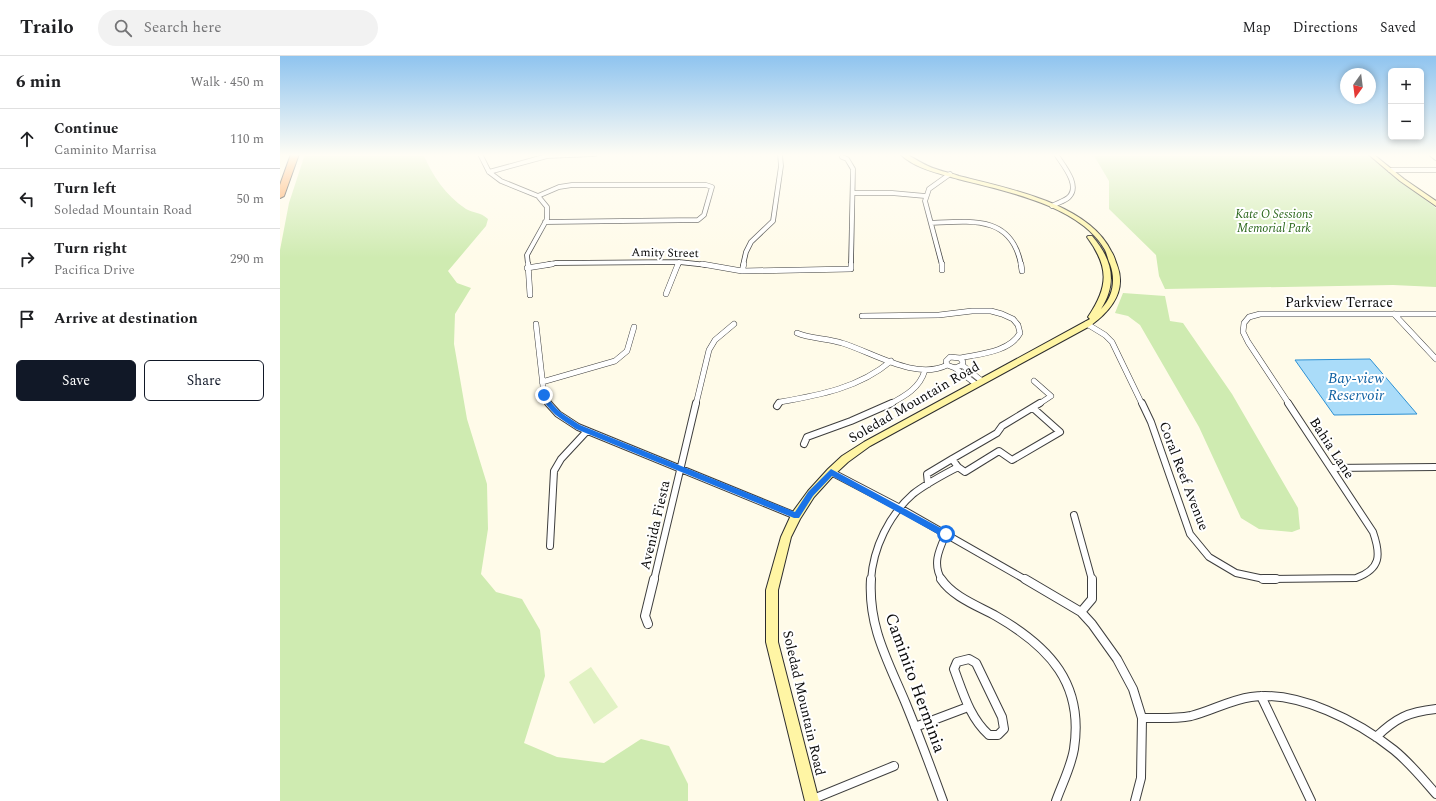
<!DOCTYPE html>
<html lang="en">
<head>
<meta charset="utf-8">
<style>
  body { margin:0; font-family:Spectral,serif; background:#f2f2f2; color:#202124 }
  .controls { position:absolute; right:12px; top:12px; display:grid; overflow:hidden; border-radius:6px; box-shadow:0 2px 6px #0003 }
  .controls button { width:36px; height:36px; display:grid; place-items:center; padding:0; border:0; border-bottom:1px solid #e0e0e0; background:#fff; color:#202124; font:20px sans-serif }
  .compass { position:absolute; left:1060px; top:12px; width:36px; height:36px; border-radius:50%; background:#fff; box-shadow:0 2px 6px #0003; rotate:194deg }
  .stop { position:absolute; width:12px; height:12px; margin:-9px; border:3px solid #1a73e8; border-radius:50%; background:#fff }
  .stop.end { background:#1a73e8; border-color:#fff; box-shadow:0 1px 4px #0008 }
  .list { margin:0; padding:0; list-style:none }
  h2 { display:flex; justify-content:space-between; align-items:center; height:52px; margin:0; padding:0 16px; font-size:17px }
  h2 small { font-size:13px; font-weight:400; color:#757577 }
  .list li { display:grid; grid-template-columns:26px 1fr auto; gap:12px; align-items:center; box-sizing:border-box; height:60px; padding:0 16px; border-top:1px solid #e0e0e0 }
  .list b { display:block; font-size:15px; white-space:nowrap }
  .list p { margin:0; font-size:13px; white-space:nowrap; color:#757577 }
  .list em { font-size:13px; font-style:normal; color:#757577 }
  .actions { display:flex; gap:8px; padding:12px 16px }
  .actions a { flex:1; padding:9px 0; border:1px solid #111827; border-radius:6px; text-align:center; font-size:14px; color:#111827 }
  .actions .main { background:#111827; color:#fff }
  .icon { flex:none; width:22px; height:22px; fill:none; stroke:currentColor; stroke-width:2; stroke-linecap:round; stroke-linejoin:round }
  .map { position:relative; flex:none; width:1156px; height:745px; overflow:hidden }
  header { display:flex; align-items:center; gap:24px; box-sizing:border-box; height:56px; padding:0 20px; background:#fff; border-bottom:1px solid #e0e0e0 }
  header strong { font-size:19px }
  nav { display:flex; gap:22px; margin-inline-start:auto; font-size:14px }
  .search { width:280px; height:36px; background:#f2f2f2; display:flex; align-items:center; gap:10px; box-sizing:border-box; padding:0 14px; border-radius:22px; color:#757577; font-size:15px }
  main { display:flex }
  aside { flex:1; background:#fff }
  .map>svg:first-child { display:block }
  .green { fill:#cfebb1 }
  .pitch { fill:#e1f2c3 }
  .water { fill:#aadcf9; stroke:#2d91d4 }
  .lines { fill:none; stroke-linecap:round; stroke-linejoin:round }
  .street-far3-casing { stroke:#3e3e3e; stroke-width:5.5 }
  .street-far2-casing { stroke:#3e3e3e; stroke-width:6 }
  .street-far1-casing { stroke:#3e3e3e; stroke-width:8 }
  .street-casing { stroke:#3e3e3e; stroke-width:10 }
  .secondary-casing { stroke:#2d2d2d; stroke-width:2 }
  .highway-casing { stroke:#1c1c1c; stroke-width:2 }
  .street-far3 { stroke:#fff; stroke-width:4 }
  .street-far2 { stroke:#fff; stroke-width:5 }
  .street-far1 { stroke:#fff; stroke-width:6 }
  .street { stroke:#fff; stroke-width:8 }
  .secondary { fill:#fff5a4; fill-rule:evenodd }
  .highway { fill:#fd9c49; fill-rule:evenodd }
  .route { fill:#1a73e8 }
  .labels { text-anchor:middle; dominant-baseline:central; stroke-width:4; stroke-linejoin:round; paint-order:stroke }
  .far-park-label { font-size:12px; font-style:italic; fill:#286519; stroke:#fff }
  .far-street-label { font-size:12px; fill:#0b0b0b; stroke:#fff }
  .street-label { font-size:14px; fill:#0b0b0b; stroke:#fff }
  .water-label { font-size:15px; font-style:italic; fill:#0f61a2; stroke:#fff }
  .near-street-label { font-size:17px; fill:#0b0b0b; stroke:#fff }
</style>
</head>
<body>
<header>
<strong>Trailo</strong>
<div class="search"><svg class="icon" aria-label="search" viewBox="0 0 24 24"><circle cx="10" cy="10" r="6"/><path d="M15 15l6 6"/></svg>Search here</div>
<nav><a>Map</a><a>Directions</a><a>Saved</a></nav>
</header>
<main>
<aside>
<h2>6 min<small>Walk · 450 m</small></h2>
<ul class="list">
<li><svg class="icon" aria-label="ahead" viewBox="0 0 24 24"><path d="M12 20V5M6 11l6-6 6 6"/></svg><div><b>Continue</b><p>Caminito Marrisa</p></div><em>110 m</em></li>
<li><svg class="icon" aria-label="left" viewBox="0 0 24 24"><path d="M17 20v-9H6M10 6l-5 5 5 5"/></svg><div><b>Turn left</b><p>Soledad Mountain Road</p></div><em>50 m</em></li>
<li><svg class="icon" aria-label="right" viewBox="0 0 24 24"><path d="M7 20v-9h11M14 6l5 5-5 5"/></svg><div><b>Turn right</b><p>Pacifica Drive</p></div><em>290 m</em></li>
<li><svg class="icon" aria-label="arrive" viewBox="0 0 24 24"><path d="M6 21V4h12l-3 4 3 4H6"/></svg><div><b>Arrive at destination</b></div></li>
</ul>
<div class="actions"><a class="main">Save</a><a>Share</a></div>
</aside>
<div class="map">
<svg width="1156" height="745" viewBox="0 0 1156 745">
  <rect width="100%" height="100%" fill="#fffbe9"/>
  <path class="green" d="M 25,98 L 143,98 C 153,120 165,139 186,153 C 195,158 199,155 208,163 L 206,170 L 168,215 L 177,227 L 191,232 L 175,258 L 174,288 L 187,363 L 207,428 L 208,473 L 201,518 L 216,536 L 242,543 L 260,574 L 265,620 L 244,687 L 277,701 L 324,707 L 361,683 L 389,690 L 408,728 L 408,745 L 0,745 L 0,194 L 9,147 Z
    M 813,98 L 1086,98 L 1156,152 L 1156,231 L 1113,229 L 885,233 L 879,220 L 876,199 L 829,153 L 829,125 Z
    M 843,237 L 885,240 L 890,265 L 903,267 L 952,338 L 1018,452 L 1020,473 L 1012,476 L 979,473 L 961,462 L 919,371 L 860,269 L 848,260 L 835,257 Z"/>
  <path class="pitch" d="M 311,611 L 338,651 L 314,668 L 289,626 Z"/>
  <path class="water" d="M 1090,303 L 1137,358 L 1054,359 L 1015,304 Z"/>
  <g class="lines">
    <g class="street-far3-casing">
      <path id="street-far3" d="M 200,98 L 209,116 L 221,125 L 258,140 L 267,151 L 267,163 L 247,199 L 248,209
        M 1151,98 L 1156,102
        M 562,101 L 567,103 L 573,113 L 571,209
        M 1110,114 L 1156,114
        M 209,116 L 267,100 L 315,98
        M 573,137 L 612,137 L 645,140
        M 258,140 L 279,131 L 292,129 L 426,129 L 432,131 L 424,159 L 418,164 L 265,166
        M 772,150 C 777,147 785,145 789,141 C 801,129 782,108 776,98
        M 651,167 C 691,165 732,159 741,209
        M 266,209 L 276,207 L 399,206 L 427,209
        M 398,209 L 399,206
        M 463,209 L 466,196 L 471,186 L 493,165 L 501,110 L 500,98
        M 662,209 L 645,145 L 649,133 L 670,118"/>
    </g>
    <g class="street-far2-casing">
      <path id="street-far2" d="M 248,208 L 250,239
        M 422,208 L 462,215 L 571,213 L 571,208
        M 741,208 L 742,215
        M 247,212 L 272,208
        M 662,214 L 662,208
        M 462,215 L 464,208
        M 386,238 L 398,208
        M 1114,258 L 1156,303
        M 582,260 L 659,259 L 692,255 L 711,255 L 722,258 L 733,263 L 738,269 L 740,277 C 730,296 699,298 680,302
        M 256,268 L 264,339 L 269,348
        M 807,268 L 825,279 L 832,286 L 862,348
        M 517,277 C 531,283 547,282 562,287 C 592,296 636,325 667,309
        M 670,301 L 680,302 L 683,306 L 682,309 L 675,312 L 667,309 L 666,305 Z
        M 682,309 L 702,325
        M 675,312 L 696,328
        M 754,325 L 771,340 L 759,348
        M 262,326 L 335,305 L 347,295 L 354,271
        M 416,348 L 429,294 L 435,284 L 454,268
        M 498,348 L 500,346 C 540,339 579,332 611,305
        M 610,348 C 625,340 640,332 645,314
        M 1009,348 L 968,286 L 963,276 L 964,267 L 969,261 L 980,258 L 1156,258"/>
    </g>
    <g class="street-far1-casing">
      <path id="street-far1" d="M 268,347 L 278,358 L 298,371 L 516,460
        M 862,347 L 871,366 L 910,478 L 929,501 L 956,517 L 984,523 L 1076,522 C 1101,513 1101,499 1093,476 L 1008,347
        M 497,350 L 499,347
        M 524,388 L 527,381 L 571,365 L 612,347
        M 678,411 L 685,416 L 719,395 L 732,404 L 780,376 L 753,352
        M 1051,412 L 1156,411
        M 551,416 L 620,452 L 746,524
        M 648,428 L 647,418 L 672,403
        M 794,459 L 812,524
        M 270,490 L 274,415 L 281,403 L 307,375
        M 374,524 L 416,347
        M 591,524 C 593,492 609,459 633,438 C 647,427 663,419 678,411 L 672,403 L 717,377 L 722,370 L 760,347
        M 662,524 C 652,508 659,494 666,478"/>
    </g>
    <g class="street-casing">
      <path id="street" d="M 591,523 C 588,571 608,605 626,648 C 639,680 651,712 663,745
        M 661,523 C 673,541 698,550 716,560 C 770,591 804,628 794,693 C 791,711 782,728 776,745
        M 745,523 L 801,556 L 812,568 L 837,603 L 853,633 L 862,662 L 861,722 L 855,745
        M 983,523 L 996,523
        M 801,556 L 812,543 L 812,523
        M 368,568 L 365,560 L 374,523
        M 689,603 L 696,607 L 722,661 L 724,673 L 718,679 L 709,679 C 690,662 683,637 674,613 L 677,606 Z
        M 981,640 L 1031,745
        M 862,662 C 878,662 895,663 911,660 C 931,655 950,644 971,641 C 1018,634 1079,666 1114,694 C 1130,707 1143,723 1156,738
        M 635,671 L 688,651
        M 1096,681 C 1116,662 1128,656 1156,653
        M 531,744 L 614,710"/>
    </g>
    <g class="secondary-casing">
      <path id="secondary" d="M 620,98 L 626,98 C 636,103 645,110 656,113 C 663,116 672,117 679,120 C 726,132 808,147 831,195 C 834,199 835,204 837,209 C 847,235 831,255 810,270 L 590,390 L 568,406 L 554,419 L 534,441 L 520,463 L 511,481 L 498,534 L 498,586 L 539,745 L 525,745 L 486,586 L 486,534 L 501,481 L 512,457 L 528,435 L 548,413 L 562,400 L 584,386 L 810,263 L 808,261 C 829,230 829,211 807,181 L 808,180 L 812,180 C 832,203 838,226 821,253 C 833,241 836,224 830,208 C 828,204 827,198 825,194 C 800,149 724,135 678,123 C 658,117 636,113 620,98 Z
        M 1088,98 L 1093,98 L 1124,123 L 1156,145 L 1156,150 L 1120,125 Z"/>
    </g>
    <g class="highway-casing">
      <path id="highway" d="M 11,98 L 19,98 L 4,140 L 0,142 L 0,129 Z"/>
    </g>
    <use href="#street-far3" class="street-far3"/>
    <use href="#street-far2" class="street-far2"/>
    <use href="#street-far1" class="street-far1"/>
    <use href="#street" class="street"/>
    <use href="#secondary" class="secondary"/>
    <use href="#highway" class="highway"/>
  </g>
  <linearGradient id="sky" x2="0" y2="1"><stop stop-color="#8fc4ef"/><stop offset="0.49" stop-color="#fffdf5"/><stop offset="1" stop-color="#fffdf5" stop-opacity="0"/></linearGradient>
  <rect width="1156" height="202" fill="url(#sky)"/>
  <path class="route" d="M 264,337 L 266,338 C 274,354 286,360 300,369 L 515,456 L 528,436 L 551,413 L 668,476 L 669,478 L 668,481 L 663,481 L 552,420 L 533,440 L 519,462 L 514,462 L 296,373 C 281,363 268,356 261,339 Z"/>
  <g class="labels">
    <g class="far-park-label">
      <text x="994" y="158">Kate O Sessions<tspan x="994" dy="14">Memorial Park</tspan></text>
    </g>
    <g class="far-street-label">
      <text transform="translate(385 197) rotate(1)">Amity Street</text>
    </g>
    <g class="street-label">
      <text x="1059" y="246">Parkview Terrace</text>
      <text transform="translate(634 346) rotate(-30)">Soledad Mountain Road</text>
      <text transform="translate(1052 392) rotate(57)">Bahia Lane</text>
      <text transform="translate(904 420) rotate(69)">Coral Reef Avenue</text>
      <text transform="translate(375 469) rotate(-77)">Avenida Fiesta</text>
      <text transform="translate(524 647) rotate(77)">Soledad Mountain Road</text>
    </g>
    <g class="water-label">
      <text x="1076" y="322">Bay-view<tspan x="1076" dy="17">Reservoir</tspan></text>
    </g>
    <g class="near-street-label">
      <text transform="translate(635 627) rotate(70)">Caminito Herminia</text>
    </g>
  </g>
</svg>
<div class="controls">
<button>+</button>
<button>−</button>
</div>
<svg class="compass" viewBox="-18 -18 36 36"><path d="M0-13l5 13h-10z" fill="#e53935"/><path d="M0 13l5-13h-10z" fill="#757577"/></svg>
<div class="stop" style="left:666px;top:478px"></div>
<div class="stop end" style="left:264px;top:339px"></div>
</div>
</main>
</body>
</html>
